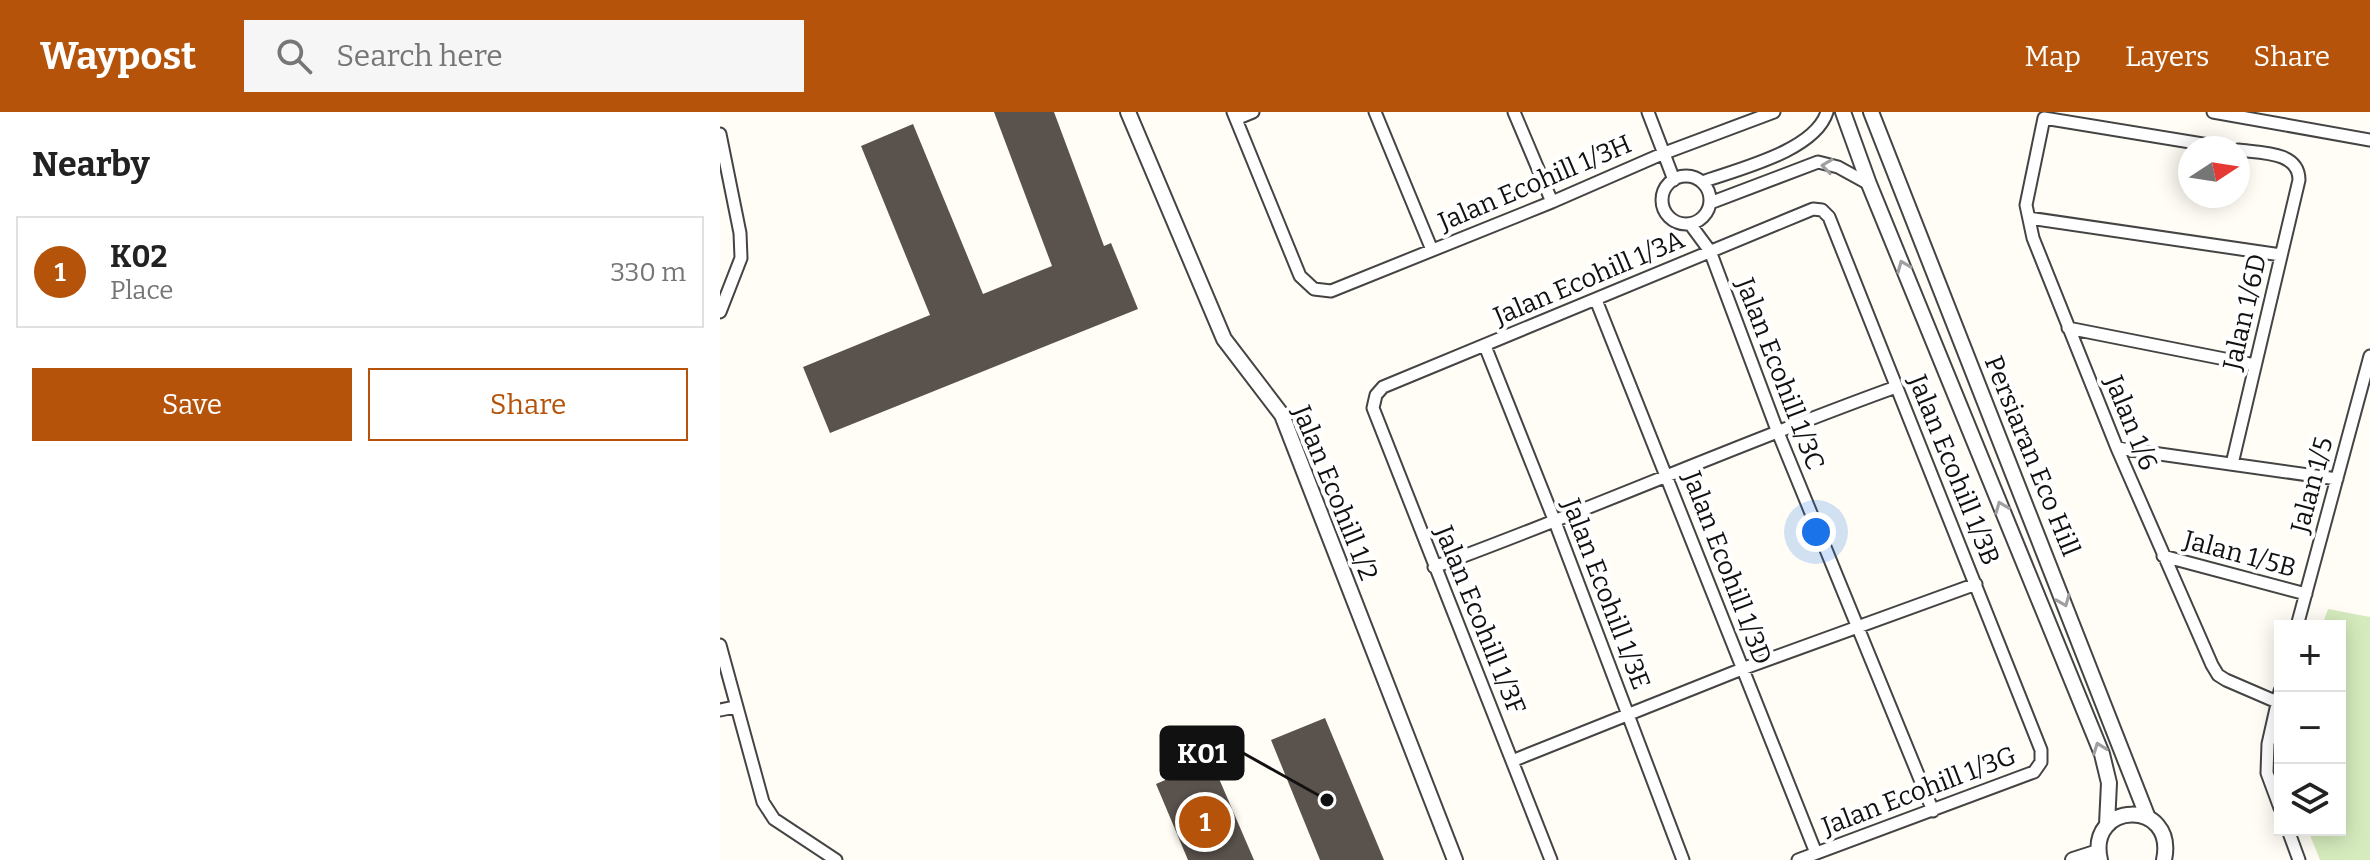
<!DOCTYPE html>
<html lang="en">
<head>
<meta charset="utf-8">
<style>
  body { margin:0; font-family:Bitter,serif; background:#f6f6f6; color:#222 }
  .controls { position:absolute; right:24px; bottom:24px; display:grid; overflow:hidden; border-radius:0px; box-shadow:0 4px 20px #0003 }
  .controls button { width:72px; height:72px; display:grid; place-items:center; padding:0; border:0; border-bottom:2px solid #e0e0e0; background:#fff; color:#222; font:40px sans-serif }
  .compass { position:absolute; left:1458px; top:24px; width:72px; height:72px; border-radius:50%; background:#fff; box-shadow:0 4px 20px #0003; rotate:78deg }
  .you { position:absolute; left:1096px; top:420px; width:28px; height:28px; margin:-20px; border:6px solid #fff; border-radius:50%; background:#1a73e8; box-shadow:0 0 0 12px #1a73e833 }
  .badge { display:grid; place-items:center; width:52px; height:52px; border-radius:50%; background:#b45309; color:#fff; font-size:26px; font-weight:700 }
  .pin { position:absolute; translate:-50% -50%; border:4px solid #fff; box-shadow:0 2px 8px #0006 }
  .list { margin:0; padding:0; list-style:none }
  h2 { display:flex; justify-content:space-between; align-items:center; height:104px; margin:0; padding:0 32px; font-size:34px }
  h2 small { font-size:26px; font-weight:400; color:#767676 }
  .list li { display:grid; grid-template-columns:52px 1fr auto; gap:24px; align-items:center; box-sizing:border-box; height:112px; margin:0 16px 16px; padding:0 16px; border:2px solid #e0e0e0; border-radius:0px }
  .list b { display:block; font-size:30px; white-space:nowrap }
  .list p { margin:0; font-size:26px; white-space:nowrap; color:#767676 }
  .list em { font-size:26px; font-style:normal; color:#767676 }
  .actions { display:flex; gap:16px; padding:24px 32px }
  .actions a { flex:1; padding:18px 0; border:2px solid #b45309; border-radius:0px; text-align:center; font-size:28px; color:#b45309 }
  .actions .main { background:#b45309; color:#fff }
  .icon { flex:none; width:44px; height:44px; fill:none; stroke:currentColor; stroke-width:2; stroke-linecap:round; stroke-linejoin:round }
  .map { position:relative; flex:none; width:1650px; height:748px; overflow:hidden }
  header { display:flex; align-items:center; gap:48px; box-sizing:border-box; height:112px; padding:0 40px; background:#b45309; color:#fff }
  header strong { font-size:38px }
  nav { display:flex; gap:44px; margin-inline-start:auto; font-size:28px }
  .search { width:560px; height:72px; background:#f6f6f6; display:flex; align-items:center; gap:20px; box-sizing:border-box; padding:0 28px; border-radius:0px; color:#767676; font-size:30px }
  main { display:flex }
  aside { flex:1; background:#fff }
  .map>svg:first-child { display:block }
  .green { fill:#d5ebbd }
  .building { fill:#5a524d }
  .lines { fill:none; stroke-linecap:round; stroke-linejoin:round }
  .minor-casing { stroke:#444; stroke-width:15 }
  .tertiary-casing { stroke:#444; stroke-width:18 }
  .minor { stroke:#fff; stroke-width:11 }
  .tertiary { stroke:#fff; stroke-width:14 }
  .oneway { stroke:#a0a0a0 }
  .labels { text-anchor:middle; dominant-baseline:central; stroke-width:8; stroke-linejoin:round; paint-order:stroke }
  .street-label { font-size:26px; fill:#111; stroke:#fff }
  .leader { fill:none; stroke:#111; stroke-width:3 }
  .callout-dot { fill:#111; stroke:#fff; stroke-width:3 }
  .callout { fill:#111; stroke:#111; stroke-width:3 }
  .callout-label { font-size:28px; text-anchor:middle; font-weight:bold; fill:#fff }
</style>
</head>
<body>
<header>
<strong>Waypost</strong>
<div class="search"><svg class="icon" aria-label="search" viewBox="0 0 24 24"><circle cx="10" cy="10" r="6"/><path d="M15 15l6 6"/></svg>Search here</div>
<nav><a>Map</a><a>Layers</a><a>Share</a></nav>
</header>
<main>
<aside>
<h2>Nearby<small></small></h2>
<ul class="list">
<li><span class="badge">1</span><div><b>K02</b><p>Place</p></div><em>330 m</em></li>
</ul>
<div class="actions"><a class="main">Save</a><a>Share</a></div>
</aside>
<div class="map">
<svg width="1650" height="748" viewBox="0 0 1650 748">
  <rect width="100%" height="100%" fill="#fffdf5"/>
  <path class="green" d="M 1608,497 L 1650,505 L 1650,748 L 1600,748 L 1588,718 L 1620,718 L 1620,514 L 1602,514 Z"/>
  <path class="building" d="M 274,0 L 334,0 L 384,134 L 391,131 L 418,197 L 110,321 L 83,255 L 210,203 L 141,34 L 193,12 L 263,182 L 332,154 Z
    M 605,606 L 664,748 L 600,748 L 551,628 Z
    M 491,648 L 534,748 L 468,748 L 436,672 Z"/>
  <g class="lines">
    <g class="minor-casing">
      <path id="minor" d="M 513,0 L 580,164 L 594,177 L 611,179 L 832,90 L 942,42 L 1054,0
        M 655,0 L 712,138
        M 794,0 L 832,90
        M 928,0 L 954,68
        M 1493,0 L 1650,28
        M 516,7 L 533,0
        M 0,22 L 20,121 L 21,146 L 0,200
        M 1507,36 L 1324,6 L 1306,93 L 1313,126 L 1397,336 L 1492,553 L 1498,563 L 1506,568 L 1557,590
        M942 88a24 24 0 1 1 48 0a24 24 0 1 1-48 0Z
        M 982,70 C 1018,57 1095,39 1107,0
        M 990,91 L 1098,50 L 1118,55 L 1149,72
        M 1309,106 L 1561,143
        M 970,112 L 990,139 L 1057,318 L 1213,699
        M 876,188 L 1096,741
        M 1348,216 L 1535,253
        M 765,234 L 835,410 L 963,748
        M 1397,336 L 1617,367
        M 1512,352 L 1579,68 C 1579,39 1540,41 1518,38
        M 1443,444 L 1586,482
        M 714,455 C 870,398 1020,331 1176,275
        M 1577,514 L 1650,244
        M 0,533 L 43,690 L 54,707 L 116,748
        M 1560,579 L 1548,632 L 1547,661 L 1560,696
        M 0,598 L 15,595
        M 792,649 L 1022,557 L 1256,472
        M 1568,718 L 1579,748
        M 831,748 L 653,296 L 656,283 L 663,275 L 1093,97 L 1102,98 L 1109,105 L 1321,638 L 1321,650 L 1314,660 L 1078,748"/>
    </g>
    <g class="tertiary-casing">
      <path id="tertiary" d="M 408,0 L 504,227 L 562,303 L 735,748
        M 1123,0 L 1149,72 L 1382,642 L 1389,671 L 1387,712
        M 1151,0 L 1428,706
        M 1353,748 L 1378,740
        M 1380,748 C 1366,689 1457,686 1444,748"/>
    </g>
    <use href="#minor" class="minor"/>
    <use href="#tertiary" class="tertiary"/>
  </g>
  <defs><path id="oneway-chevron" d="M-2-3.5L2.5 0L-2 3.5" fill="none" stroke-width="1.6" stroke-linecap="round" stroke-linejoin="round" transform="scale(2)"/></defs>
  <g class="oneway">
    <use href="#oneway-chevron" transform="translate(1107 54) rotate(-172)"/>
    <use href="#oneway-chevron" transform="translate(1183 154) rotate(-112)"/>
    <use href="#oneway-chevron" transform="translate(1281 395) rotate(-112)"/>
    <use href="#oneway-chevron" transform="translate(1344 489) rotate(68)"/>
    <use href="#oneway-chevron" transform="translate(1379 636) rotate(-110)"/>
  </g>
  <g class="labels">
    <g class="street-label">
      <text transform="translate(815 71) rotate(-23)">Jalan Ecohill 1/3H</text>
      <text transform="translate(869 166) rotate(-23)">Jalan Ecohill 1/3A</text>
      <text transform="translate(1525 200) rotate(-77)">Jalan 1/6D</text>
      <text transform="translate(1060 262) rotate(69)">Jalan Ecohill 1/3C</text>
      <text transform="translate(1411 311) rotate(68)">Jalan 1/6</text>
      <text transform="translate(1312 344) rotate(68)">Persiaran Eco Hill</text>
      <text transform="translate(1234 358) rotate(68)">Jalan Ecohill 1/3B</text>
      <text transform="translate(1592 373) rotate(-75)">Jalan 1/5</text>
      <text transform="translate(615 381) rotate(68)">Jalan Ecohill 1/2</text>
      <text transform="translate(1520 442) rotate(15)">Jalan 1/5B</text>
      <text transform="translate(1007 456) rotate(69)">Jalan Ecohill 1/3D</text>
      <text transform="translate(886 482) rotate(69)">Jalan Ecohill 1/3E</text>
      <text transform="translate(760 508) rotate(68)">Jalan Ecohill 1/3F</text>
      <text transform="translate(1199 679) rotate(-21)">Jalan Ecohill 1/3G</text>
    </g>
  </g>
  <path class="leader" d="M607 688L523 641"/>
  <circle class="callout-dot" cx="607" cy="688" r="8"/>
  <rect class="callout" x="441" y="615" width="82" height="52" rx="8"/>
  <g class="callout-label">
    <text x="482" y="651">K01</text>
  </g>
</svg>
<div class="controls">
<button>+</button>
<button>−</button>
<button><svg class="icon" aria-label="layers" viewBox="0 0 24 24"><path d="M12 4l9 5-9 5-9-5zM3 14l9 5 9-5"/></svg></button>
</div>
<svg class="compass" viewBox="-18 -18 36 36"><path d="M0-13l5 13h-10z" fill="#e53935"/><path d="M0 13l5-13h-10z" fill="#767676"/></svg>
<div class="you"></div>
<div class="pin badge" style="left:485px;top:710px">1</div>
</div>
</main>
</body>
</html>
